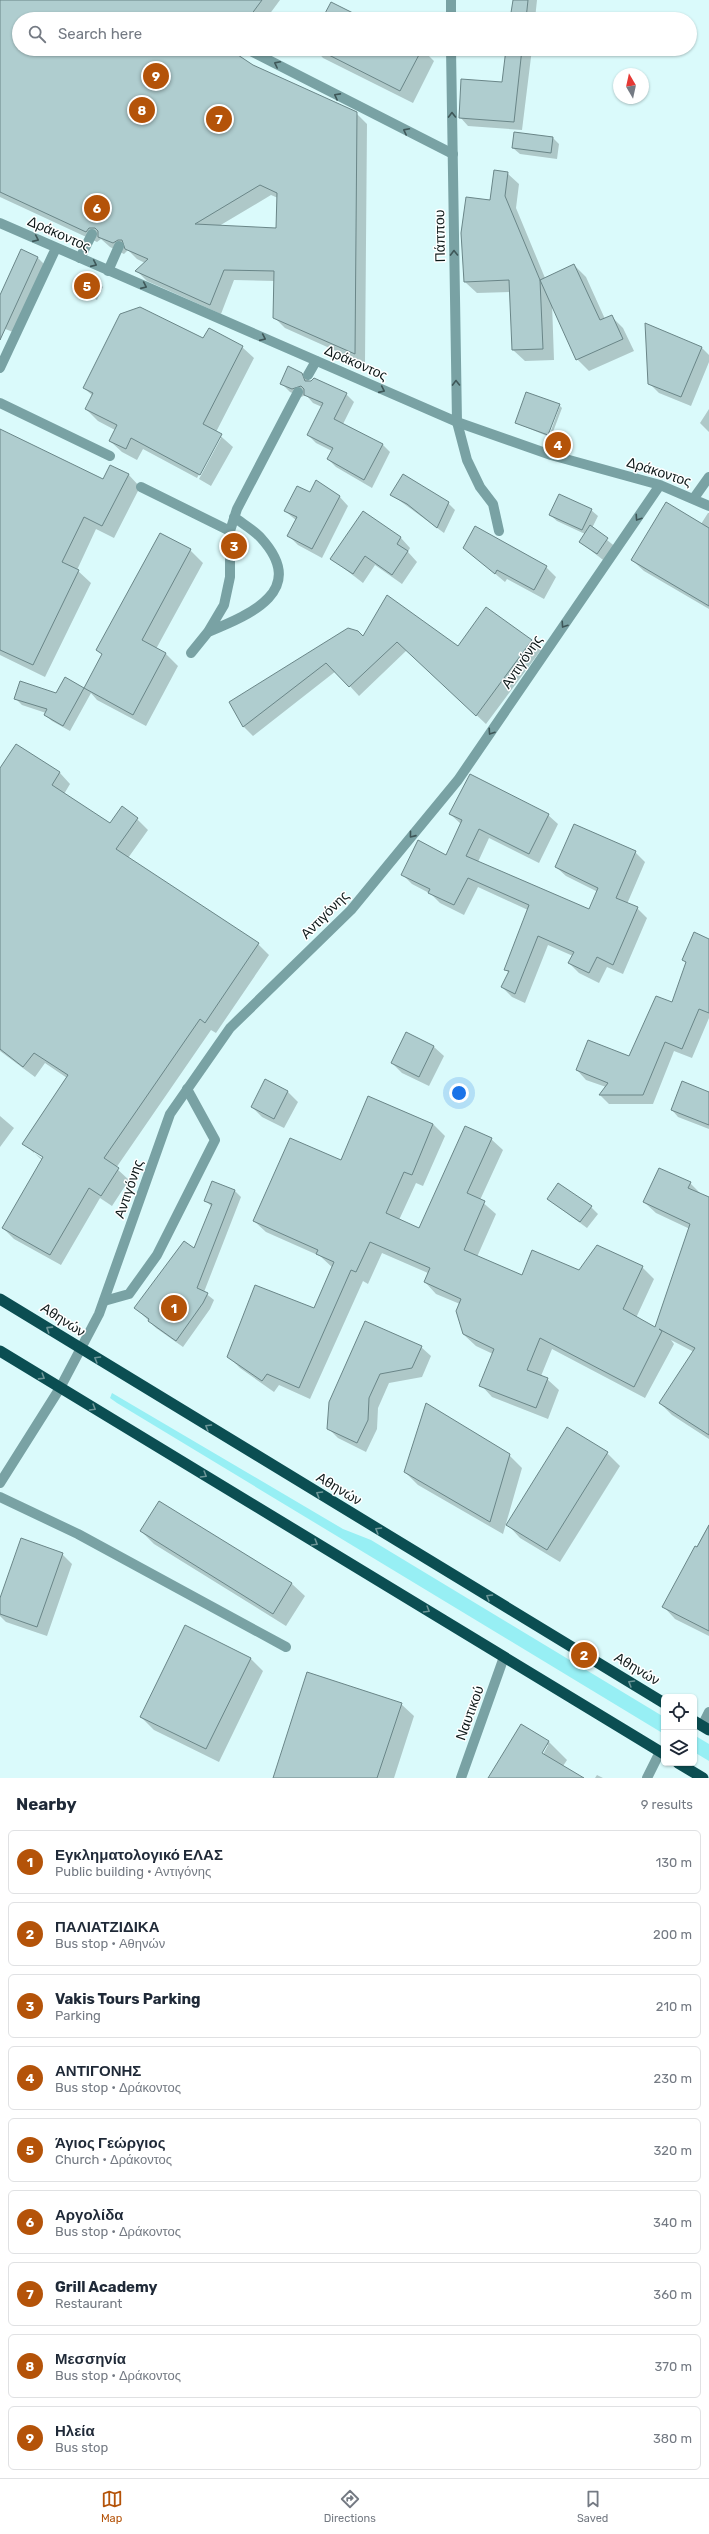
<!DOCTYPE html>
<html lang="en">
<head>
<meta charset="utf-8">
<style>
  body { margin:0; font-family:Rubik,sans-serif; background:#f2f2f3; color:#1f2937 }
  .controls { position:absolute; right:12px; bottom:12px; display:grid; overflow:hidden; border-radius:6px; box-shadow:0 1px 3px #0004 }
  .controls button { width:36px; height:36px; display:grid; place-items:center; padding:0; border:0; border-bottom:1px solid #e0e1e3; background:#fff; color:#1f2937; font:20px sans-serif }
  .compass { position:absolute; left:613px; top:68px; width:36px; height:36px; border-radius:50%; background:#fff; box-shadow:0 1px 3px #0004; rotate:351deg }
  .you { position:absolute; left:459px; top:1093px; width:14px; height:14px; margin:-10px; border:3px solid #fff; border-radius:50%; background:#1a73e8; box-shadow:0 0 0 6px #1a73e833 }
  .badge { display:grid; place-items:center; width:26px; height:26px; border-radius:50%; background:#b45309; color:#fff; font-size:13px; font-weight:700 }
  .pin { position:absolute; translate:-50% -50%; border:2px solid #fff; box-shadow:0 1px 4px #0006 }
  .list { margin:0; padding:0; list-style:none }
  h2 { display:flex; justify-content:space-between; align-items:center; height:52px; margin:0; padding:0 16px; font-size:17px }
  h2 small { font-size:13px; font-weight:400; color:#747a83 }
  .list li { display:grid; grid-template-columns:26px 1fr auto; gap:12px; align-items:center; box-sizing:border-box; height:64px; margin:0 8px 8px; padding:0 8px; border:1px solid #e0e1e3; border-radius:6px }
  .list b { display:block; font-size:15px; white-space:nowrap }
  .list p { margin:0; font-size:13px; white-space:nowrap; color:#747a83 }
  .list em { font-size:13px; font-style:normal; color:#747a83 }
  .icon { flex:none; width:22px; height:22px; fill:none; stroke:currentColor; stroke-width:2; stroke-linecap:round; stroke-linejoin:round }
  .map { position:relative; flex:none; width:709px; height:1778px; overflow:hidden }
  .search { position:absolute; background:#fff; box-shadow:0 1px 3px #0004; left:12px; right:12px; top:12px; height:44px; display:flex; align-items:center; gap:10px; box-sizing:border-box; padding:0 14px; border-radius:22px; color:#747a83; font-size:15px }
  .sheet { height:700px; background:#fff }
  nav { display:flex; justify-content:space-around; align-items:center; box-sizing:border-box; height:56px; border-top:1px solid #e0e1e3; background:#fff; font-size:11px; color:#747a83 }
  nav a { display:grid; justify-items:center; gap:2px }
  nav .on { color:#b45309 }
  .map>svg:first-child { display:block }
  .green { fill:#97eff4 }
  .shadow { fill:#0003; fill-rule:evenodd }
  .building { fill:#afcdcf; stroke:#6a8688; fill-rule:evenodd }
  .lines { fill:none; stroke-linecap:round; stroke-linejoin:round }
  .service { stroke:#79a2a4; stroke-width:10 }
  .minor { stroke:#79a2a4; stroke-width:10 }
  .tertiary { stroke:#79a2a4; stroke-width:10 }
  .trunk { stroke:#0b4e52; stroke-width:11 }
  .oneway { stroke:#3e5758 }
  .oneway2 { stroke:#6d9597 }
  .labels { text-anchor:middle; dominant-baseline:central; stroke-width:3; stroke-linejoin:round; paint-order:stroke }
  .street-label { font-size:14px; fill:#0d1919; stroke:#fff }
</style>
</head>
<body>
<div class="map">
<svg width="709" height="1778" viewBox="0 0 709 1778">
  <rect width="100%" height="100%" fill="#dafafb"/>
  <path class="green" d="M 112,1393 L 343,1529 L 371,1540 L 664,1717 L 664,1734 L 117,1403 L 110,1398 Z
    M 694,1735 L 709,1744 L 709,1761 L 694,1752 Z"/>
  <path class="shadow" d="M 0,0 L 280,0 L 266,19 L 19,19 L 19,49 L 245,49 L 239,57 L 253,65 L 356,113 L 367,124 L 365,364 L 285,328 L 274,317 L 275,281 L 234,280 L 221,314 L 147,281 L 137,271 L 145,263 L 137,259 L 128,250 L 124,254 L 110,247 L 101,239 L 97,242 L 0,197 ZM 271,195 L 278,198 L 277,229 L 219,226 Z
    M 514,0 L 537,0 L 535,19 L 511,19 Z
    M 315,49 L 422,49 L 434,61 L 413,103 L 323,58 Z
    M 507,49 L 532,49 L 522,130 L 468,126 L 460,117 L 462,80 L 503,83 Z
    M 553,138 L 559,144 L 557,159 L 520,154 L 513,148 Z
    M 507,173 L 519,184 L 516,208 L 545,278 L 574,265 L 586,277 L 605,319 L 611,316 L 623,328 L 634,351 L 589,371 L 577,359 L 552,303 L 554,360 L 525,361 L 513,350 L 510,292 L 477,293 L 465,282 L 491,201 Z
    M 37,257 L 44,264 L 13,332 L 0,327 L 0,297 Z
    M 100,284 L 103,287 L 97,300 L 74,288 Z
    M 203,340 L 242,347 L 254,358 L 216,432 L 233,447 L 211,486 L 199,479 L 221,438 L 219,438 L 197,478 L 143,449 L 137,460 L 122,452 L 110,441 L 115,430 L 98,421 L 86,409 L 93,396 L 84,388 Z
    M 701,347 L 709,355 L 709,362 L 691,406 L 659,393 L 649,383 Z
    M 302,373 L 310,382 L 346,394 L 354,402 L 343,424 L 382,444 L 390,452 L 372,488 L 336,467 L 328,459 L 332,451 L 316,443 L 308,435 L 322,407 L 313,403 L 306,395 L 301,397 L 290,392 L 282,384 Z
    M 558,405 L 547,436 L 516,423 Z
    M 560,406 L 562,408 L 551,437 L 549,436 Z
    M 709,409 L 709,432 L 700,423 Z
    M 0,430 L 103,480 L 128,474 L 140,487 L 114,538 L 96,529 L 77,570 L 91,583 L 45,677 L 0,655 Z
    M 310,494 L 339,496 L 348,506 L 322,558 L 298,545 L 289,536 L 297,521 L 285,511 Z
    M 392,495 L 448,503 L 455,510 L 444,533 Z
    M 591,510 L 598,516 L 592,528 L 617,548 L 607,563 L 580,542 L 585,534 L 557,521 L 550,515 Z
    M 364,513 L 401,538 L 410,548 L 408,552 L 417,562 L 402,584 L 375,565 L 363,583 L 332,559 Z
    M 708,513 L 709,513 L 709,609 L 644,571 L 632,560 L 701,524 Z
    M 476,528 L 546,567 L 556,577 L 544,599 L 507,579 L 505,582 L 464,548 Z
    M 161,535 L 190,550 L 203,563 L 156,649 L 166,654 L 178,666 L 146,726 L 97,700 L 91,693 L 70,731 L 52,721 L 45,715 L 46,713 L 22,705 L 15,698 L 57,694 L 66,679 L 84,689 L 103,655 L 98,650 Z
    M 363,638 L 458,647 L 531,641 L 541,650 L 486,724 L 407,650 L 359,696 L 336,671 L 253,736 L 244,727 L 230,702 Z
    M 16,745 L 60,773 L 70,784 L 64,794 L 110,824 L 137,819 L 148,830 L 128,858 L 258,944 L 269,955 L 216,1033 L 211,1030 L 116,1168 L 129,1180 L 112,1206 L 100,1198 L 61,1265 L 14,1239 L 3,1228 L 42,1160 L 23,1143 L 67,1078 L 45,1063 L 35,1077 L 0,1051 L 0,770 ZM 34,1151 L 47,1159 L 46,1161 L 34,1153 Z
    M 450,814 L 548,815 L 558,824 L 539,863 L 489,838 L 478,862 L 589,910 L 598,892 L 566,876 L 556,867 L 635,852 L 645,862 L 627,904 L 637,908 L 647,918 L 623,974 L 607,967 L 599,983 L 579,973 L 569,963 L 573,956 L 548,945 L 525,1003 L 512,997 L 502,987 L 509,973 L 505,969 L 528,910 L 478,887 L 464,915 L 440,903 L 431,894 L 412,884 L 402,874 L 447,856 L 461,824 Z
    M 709,940 L 709,1018 L 692,1058 L 674,1051 L 653,1104 L 609,1104 L 600,1095 L 606,1087 L 586,1080 L 577,1070 L 629,1057 L 672,1004 L 687,963 L 683,960 Z
    M 407,1033 L 434,1047 L 444,1056 L 429,1086 L 402,1073 L 392,1063 Z
    M 266,1080 L 288,1092 L 298,1102 L 284,1128 L 262,1117 L 252,1107 Z
    M 709,1093 L 709,1129 L 678,1117 L 672,1110 Z
    M 369,1097 L 433,1124 L 445,1136 L 423,1186 L 416,1183 L 399,1220 L 419,1229 L 491,1139 L 503,1150 L 480,1200 L 496,1214 L 477,1257 L 522,1276 L 642,1267 L 654,1279 L 636,1318 L 655,1328 L 690,1229 L 656,1213 L 644,1202 L 690,1183 L 702,1195 L 709,1198 L 709,1439 L 672,1415 L 660,1403 L 694,1352 L 671,1340 L 674,1344 L 645,1398 L 552,1349 L 541,1376 L 547,1379 L 559,1390 L 548,1419 L 492,1397 L 481,1385 L 493,1354 L 476,1346 L 463,1334 L 460,1304 L 436,1294 L 425,1282 L 428,1273 L 382,1253 L 368,1284 L 363,1281 L 310,1399 L 279,1385 L 274,1392 L 240,1368 L 228,1356 L 314,1309 L 333,1268 L 320,1256 L 266,1232 L 254,1221 L 341,1161 Z
    M 0,1116 L 14,1128 L 0,1147 Z
    M 213,1182 L 235,1191 L 241,1197 L 204,1292 L 214,1300 L 210,1309 L 183,1347 L 156,1328 L 136,1308 L 195,1250 L 212,1207 L 206,1201 Z
    M 548,1199 L 591,1207 L 598,1214 L 587,1228 Z
    M 421,1347 L 431,1356 L 422,1377 L 389,1383 L 378,1408 L 377,1429 L 366,1452 L 338,1438 L 328,1428 L 330,1403 Z
    M 607,1453 L 620,1466 L 560,1562 L 520,1538 L 508,1525 Z
    M 509,1455 L 522,1468 L 503,1534 L 418,1485 L 405,1472 Z
    M 159,1502 L 292,1584 L 305,1596 L 286,1626 L 154,1544 L 141,1531 Z
    M 709,1524 L 709,1636 L 675,1619 L 664,1607 Z
    M 62,1554 L 72,1564 L 47,1636 L 6,1622 L 0,1616 L 0,1601 Z
    M 250,1658 L 263,1671 L 219,1762 L 154,1730 L 141,1717 Z
    M 401,1704 L 414,1716 L 394,1778 L 275,1778 Z
    M 521,1725 L 549,1742 L 567,1760 L 563,1766 L 582,1778 L 489,1778 ZM 546,1745 L 548,1745 L 541,1758 L 539,1757 Z
    M 597,1775 L 603,1778 L 595,1778 Z"/>
  <path class="building" d="M 0,0 L 262,0 L 248,19 L 19,19 L 19,49 L 229,49 L 253,65 L 357,112 L 355,354 L 273,318 L 274,271 L 224,270 L 210,305 L 135,271 L 148,259 L 125,249 L 122,240 L 118,240 L 113,243 L 98,237 L 98,231 L 95,228 L 89,228 L 86,232 L 0,192 ZM 260,185 L 277,193 L 276,228 L 195,224 Z
    M 513,0 L 528,0 L 526,19 L 510,19 Z
    M 331,2 L 365,19 L 322,19 Z
    M 317,49 L 422,49 L 400,91 Z
    M 506,49 L 522,49 L 514,122 L 459,118 L 461,79 L 502,82 Z
    M 514,132 L 553,137 L 551,153 L 512,148 Z
    M 494,170 L 508,172 L 505,196 L 540,280 L 543,349 L 512,350 L 509,280 L 464,282 L 461,233 L 466,197 L 490,200 Z
    M 21,249 L 38,257 L 0,340 L 0,295 Z
    M 574,264 L 600,320 L 612,315 L 623,339 L 576,360 L 540,280 Z
    M 80,274 L 101,283 L 94,298 L 73,289 Z
    M 140,307 L 203,338 L 209,328 L 243,346 L 203,424 L 222,434 L 200,475 L 131,438 L 126,449 L 109,441 L 117,425 L 85,409 L 93,393 L 83,388 L 120,314 Z
    M 645,323 L 702,347 L 681,397 L 648,384 Z
    M 288,366 L 302,373 L 305,381 L 311,381 L 314,378 L 347,393 L 334,419 L 383,444 L 364,480 L 327,459 L 333,448 L 307,435 L 323,403 L 304,395 L 304,389 L 301,386 L 292,389 L 280,384 Z
    M 526,392 L 560,404 L 548,435 L 515,423 Z
    M 0,429 L 103,479 L 110,465 L 129,474 L 102,526 L 84,517 L 62,562 L 79,570 L 33,665 L 0,650 Z
    M 403,474 L 449,502 L 437,528 L 407,504 L 390,495 Z
    M 316,480 L 340,496 L 312,549 L 287,536 L 297,517 L 284,511 L 297,486 L 310,492 Z
    M 559,494 L 592,509 L 582,530 L 549,515 Z
    M 666,502 L 709,528 L 709,606 L 631,560 Z
    M 363,511 L 401,537 L 397,544 L 408,551 L 392,575 L 365,556 L 353,574 L 330,559 Z
    M 590,525 L 608,538 L 597,554 L 579,542 Z
    M 475,526 L 547,566 L 534,590 L 497,570 L 495,574 L 463,548 Z
    M 160,533 L 191,549 L 142,640 L 166,653 L 133,715 L 84,688 L 102,654 L 96,650 Z
    M 387,595 L 458,646 L 486,607 L 532,640 L 476,716 L 397,642 L 349,687 L 326,663 L 243,727 L 229,702 L 348,628 L 358,631 L 363,636 Z
    M 65,677 L 84,688 L 63,726 L 44,715 L 47,709 L 14,699 L 20,681 L 56,693 Z
    M 16,744 L 60,772 L 52,785 L 110,823 L 122,806 L 138,818 L 116,849 L 259,943 L 205,1023 L 200,1019 L 104,1158 L 119,1168 L 101,1196 L 89,1188 L 50,1255 L 2,1228 L 43,1157 L 22,1144 L 68,1075 L 34,1053 L 23,1067 L 0,1049 L 0,768 Z
    M 470,774 L 549,814 L 529,854 L 479,829 L 466,856 L 589,909 L 598,888 L 555,867 L 574,824 L 636,851 L 616,898 L 638,907 L 613,965 L 597,957 L 589,973 L 568,963 L 574,952 L 538,936 L 515,994 L 501,987 L 509,971 L 504,970 L 529,905 L 468,878 L 454,905 L 428,893 L 430,889 L 401,875 L 418,840 L 446,855 L 462,820 L 449,814 Z
    M 694,932 L 709,939 L 709,1013 L 699,1009 L 682,1049 L 665,1042 L 643,1095 L 599,1095 L 608,1083 L 576,1070 L 588,1040 L 629,1056 L 656,996 L 672,1002 L 686,962 L 682,960 Z
    M 406,1032 L 434,1046 L 419,1077 L 391,1063 Z
    M 265,1079 L 288,1091 L 274,1119 L 251,1107 Z
    M 682,1081 L 709,1092 L 709,1125 L 671,1110 Z
    M 368,1096 L 433,1124 L 412,1175 L 404,1172 L 386,1213 L 419,1228 L 465,1126 L 492,1138 L 467,1193 L 485,1201 L 464,1250 L 522,1275 L 532,1250 L 579,1270 L 597,1245 L 643,1266 L 623,1309 L 655,1327 L 690,1224 L 643,1202 L 659,1168 L 691,1182 L 688,1188 L 709,1197 L 709,1435 L 659,1403 L 695,1348 L 659,1329 L 662,1331 L 634,1387 L 540,1338 L 527,1370 L 548,1378 L 536,1408 L 479,1386 L 494,1349 L 463,1334 L 456,1311 L 461,1299 L 424,1282 L 430,1268 L 370,1242 L 356,1272 L 351,1270 L 299,1388 L 267,1374 L 262,1381 L 227,1357 L 255,1285 L 314,1308 L 334,1262 L 316,1254 L 318,1250 L 253,1221 L 290,1138 L 341,1160 Z
    M 212,1181 L 235,1190 L 197,1288 L 208,1293 L 203,1303 L 176,1341 L 148,1321 L 149,1319 L 134,1308 L 184,1241 L 194,1248 L 212,1204 L 204,1201 Z
    M 558,1183 L 592,1206 L 580,1222 L 547,1199 Z
    M 365,1321 L 422,1346 L 412,1368 L 380,1374 L 369,1398 L 368,1420 L 357,1443 L 327,1429 L 329,1402 Z
    M 426,1403 L 510,1454 L 490,1522 L 404,1472 Z
    M 567,1427 L 608,1452 L 547,1550 L 506,1525 Z
    M 159,1501 L 292,1583 L 273,1614 L 140,1531 Z
    M 709,1525 L 709,1631 L 662,1607 L 695,1546 L 697,1547 Z
    M 21,1538 L 63,1553 L 37,1627 L 0,1614 L 0,1598 Z
    M 185,1625 L 251,1658 L 206,1749 L 140,1717 Z
    M 307,1672 L 402,1703 L 377,1778 L 273,1778 Z
    M 521,1724 L 549,1741 L 542,1753 L 584,1778 L 488,1778 Z"/>
  <g class="lines">
    <path class="service" d="M 247,49 L 453,154
      M 80,258 L 92,234
      M 108,271 L 119,246
      M 308,375 L 316,361
      M 0,403 L 110,456
      M 457,422 L 467,460 L 480,487 L 493,504 L 499,531
      M 141,487 L 230,531
      M 208,632 C 252,614 308,590 261,538 C 254,530 243,524 234,517
      M 191,653 L 208,632 L 224,605 L 230,577 L 230,531 L 237,509 L 298,392
      M 104,1301 L 129,1294 L 157,1255 L 215,1140 L 187,1089
      M 0,1497 L 78,1534 L 286,1647"/>
    <path class="minor" d="M 451,0 L 451,19
      M 451,49 L 457,422
      M 0,223 L 457,422 L 551,455 L 660,485 L 709,506
      M 0,368 L 56,248
      M 694,498 L 709,477
      M 60,1388 L 99,1314 L 170,1114 L 230,1028 L 351,910 L 458,780 L 660,485
      M 702,1726 L 709,1712
      M 461,1778 L 504,1657
      M 647,1778 L 660,1752"/>
    <path class="tertiary" d="M 0,1483 L 60,1388"/>
    <path class="trunk" d="M 0,1299 L 664,1703
      M 0,1351 L 664,1754
      M 694,1721 L 709,1730
      M 678,1763 L 703,1778"/>
  </g>
  <defs><path id="oneway-chevron" d="M-2-3.5L2.5 0L-2 3.5" fill="none" stroke-width="1.6" stroke-linecap="round" stroke-linejoin="round"/></defs>
  <g class="oneway">
    <use href="#oneway-chevron" transform="translate(277 64) rotate(-153)"/>
    <use href="#oneway-chevron" transform="translate(337 96) rotate(-152)"/>
    <use href="#oneway-chevron" transform="translate(452 115) rotate(-91)"/>
    <use href="#oneway-chevron" transform="translate(406 131) rotate(-153)"/>
    <use href="#oneway-chevron" transform="translate(36 239) rotate(24)"/>
    <use href="#oneway-chevron" transform="translate(454 253) rotate(-91)"/>
    <use href="#oneway-chevron" transform="translate(94 264) rotate(24)"/>
    <use href="#oneway-chevron" transform="translate(144 286) rotate(24)"/>
    <use href="#oneway-chevron" transform="translate(263 338) rotate(24)"/>
    <use href="#oneway-chevron" transform="translate(456 383) rotate(-91)"/>
    <use href="#oneway-chevron" transform="translate(382 390) rotate(24)"/>
    <use href="#oneway-chevron" transform="translate(638 518) rotate(124)"/>
    <use href="#oneway-chevron" transform="translate(564 625) rotate(124)"/>
    <use href="#oneway-chevron" transform="translate(491 732) rotate(124)"/>
    <use href="#oneway-chevron" transform="translate(412 835) rotate(129)"/>
  </g>
  <g class="oneway2">
    <use href="#oneway-chevron" transform="translate(49 1329) rotate(-147)"/>
    <use href="#oneway-chevron" transform="translate(97 1359) rotate(-149)"/>
    <use href="#oneway-chevron" transform="translate(42 1377) rotate(32)"/>
    <use href="#oneway-chevron" transform="translate(93 1408) rotate(31)"/>
    <use href="#oneway-chevron" transform="translate(208 1427) rotate(-149)"/>
    <use href="#oneway-chevron" transform="translate(204 1475) rotate(31)"/>
    <use href="#oneway-chevron" transform="translate(319 1494) rotate(-149)"/>
    <use href="#oneway-chevron" transform="translate(378 1530) rotate(-149)"/>
    <use href="#oneway-chevron" transform="translate(315 1543) rotate(31)"/>
    <use href="#oneway-chevron" transform="translate(489 1597) rotate(-149)"/>
    <use href="#oneway-chevron" transform="translate(427 1610) rotate(31)"/>
    <use href="#oneway-chevron" transform="translate(631 1683) rotate(-149)"/>
  </g>
  <g class="labels">
    <g class="street-label">
      <text transform="translate(59 234) rotate(24)">Δράκοντος</text>
      <text transform="translate(440 236) rotate(-91)">Πάππου</text>
      <text transform="translate(356 363) rotate(24)">Δράκοντος</text>
      <text transform="translate(659 472) rotate(18)">Δράκοντος</text>
      <text transform="translate(522 662) rotate(-56)">Αντιγόνης</text>
      <text transform="translate(325 915) rotate(-45)">Αντιγόνης</text>
      <text transform="translate(129 1189) rotate(-71)">Αντιγόνης</text>
      <text transform="translate(63 1320) rotate(33)">Αθηνών</text>
      <text transform="translate(339 1489) rotate(31)">Αθηνών</text>
      <text transform="translate(637 1669) rotate(31)">Αθηνών</text>
      <text transform="translate(470 1713) rotate(-70)">Ναυτικού</text>
    </g>
  </g>
</svg>
<div class="controls">
<button><svg class="icon" aria-label="locate" viewBox="0 0 24 24"><circle cx="12" cy="12" r="6"/><path d="M12 2v4M12 18v4M2 12h4M18 12h4"/></svg></button>
<button><svg class="icon" aria-label="layers" viewBox="0 0 24 24"><path d="M12 4l9 5-9 5-9-5zM3 14l9 5 9-5"/></svg></button>
</div>
<svg class="compass" viewBox="-18 -18 36 36"><path d="M0-13l5 13h-10z" fill="#e53935"/><path d="M0 13l5-13h-10z" fill="#747a83"/></svg>
<div class="you"></div>
<div class="pin badge" style="left:174px;top:1308px">1</div>
<div class="pin badge" style="left:584px;top:1655px">2</div>
<div class="pin badge" style="left:234px;top:546px">3</div>
<div class="pin badge" style="left:558px;top:445px">4</div>
<div class="pin badge" style="left:87px;top:286px">5</div>
<div class="pin badge" style="left:97px;top:208px">6</div>
<div class="pin badge" style="left:219px;top:119px">7</div>
<div class="pin badge" style="left:142px;top:110px">8</div>
<div class="pin badge" style="left:156px;top:76px">9</div>
<div class="search"><svg class="icon" aria-label="search" viewBox="0 0 24 24"><circle cx="10" cy="10" r="6"/><path d="M15 15l6 6"/></svg>Search here</div>
</div>
<section class="sheet">
<h2>Nearby<small>9 results</small></h2>
<ul class="list">
<li><span class="badge">1</span><div><b>Εγκληματολογικό ΕΛΑΣ</b><p>Public building · Αντιγόνης</p></div><em>130 m</em></li>
<li><span class="badge">2</span><div><b>ΠΑΛΙΑΤΖΙΔΙΚΑ</b><p>Bus stop · Αθηνών</p></div><em>200 m</em></li>
<li><span class="badge">3</span><div><b>Vakis Tours Parking</b><p>Parking</p></div><em>210 m</em></li>
<li><span class="badge">4</span><div><b>ΑΝΤΙΓΟΝΗΣ</b><p>Bus stop · Δράκοντος</p></div><em>230 m</em></li>
<li><span class="badge">5</span><div><b>Άγιος Γεώργιος</b><p>Church · Δράκοντος</p></div><em>320 m</em></li>
<li><span class="badge">6</span><div><b>Αργολίδα</b><p>Bus stop · Δράκοντος</p></div><em>340 m</em></li>
<li><span class="badge">7</span><div><b>Grill Academy</b><p>Restaurant</p></div><em>360 m</em></li>
<li><span class="badge">8</span><div><b>Μεσσηνία</b><p>Bus stop · Δράκοντος</p></div><em>370 m</em></li>
<li><span class="badge">9</span><div><b>Ηλεία</b><p>Bus stop</p></div><em>380 m</em></li>
</ul>
</section>
<nav>
<a class="on"><svg class="icon" aria-label="map" viewBox="0 0 24 24"><path d="M3 6l6-2 6 2 6-2v14l-6 2-6-2-6 2zM9 4v14M15 6v14"/></svg>Map</a>
<a><svg class="icon" aria-label="directions" viewBox="0 0 24 24"><path d="M12 3l9 9-9 9-9-9zM9 14v-3h6M13 9l2 2-2 2"/></svg>Directions</a>
<a><svg class="icon" aria-label="saved" viewBox="0 0 24 24"><path d="M7 4h10v16l-5-4-5 4z"/></svg>Saved</a>
</nav>
</body>
</html>
